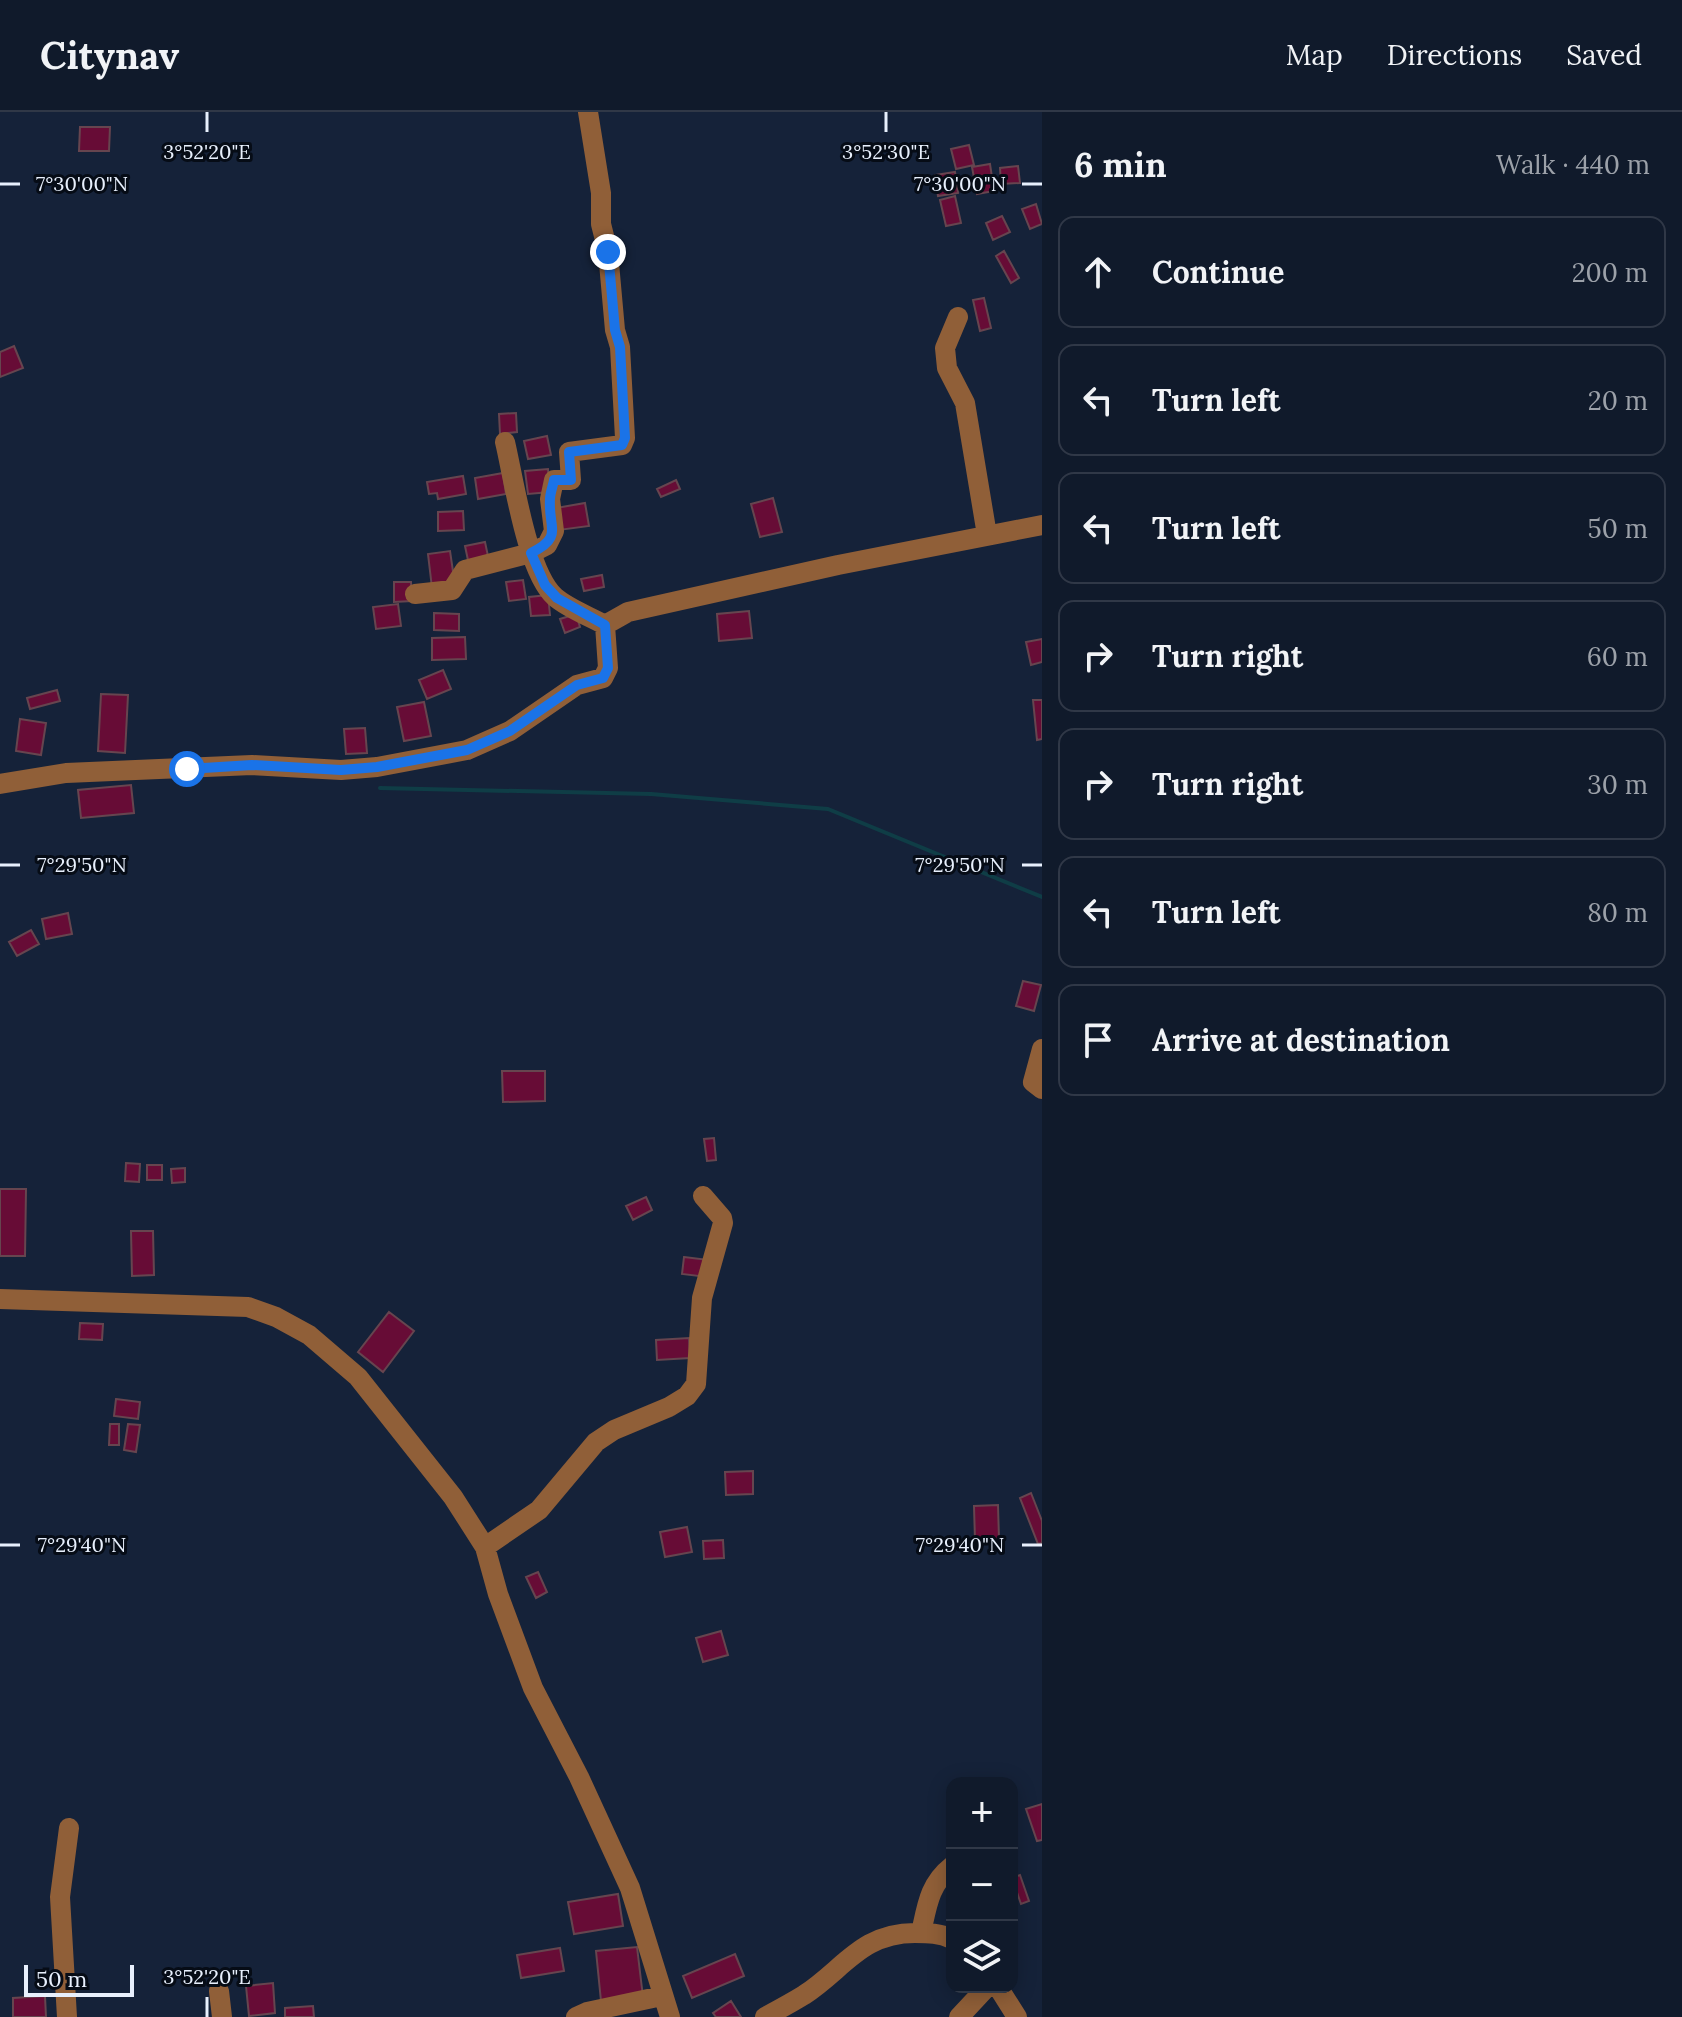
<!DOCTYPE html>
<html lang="en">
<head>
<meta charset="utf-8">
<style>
  body { margin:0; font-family:Lora,serif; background:#1e2737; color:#f1f3f6 }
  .controls { position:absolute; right:24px; bottom:24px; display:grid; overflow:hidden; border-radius:16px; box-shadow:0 4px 20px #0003 }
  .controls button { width:72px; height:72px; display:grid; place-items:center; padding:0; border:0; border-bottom:2px solid #303847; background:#101a2b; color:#f1f3f6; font:40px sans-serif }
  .scale { position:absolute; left:24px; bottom:20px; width:110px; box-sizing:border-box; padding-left:8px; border:4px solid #e8f0fd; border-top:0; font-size:22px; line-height:28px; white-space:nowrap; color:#e8f0fd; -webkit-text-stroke:6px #060c16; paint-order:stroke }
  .stop { position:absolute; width:24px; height:24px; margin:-18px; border:6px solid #1a73e8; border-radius:50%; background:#fff }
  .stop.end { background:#1a73e8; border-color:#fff; box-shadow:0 2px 8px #0008 }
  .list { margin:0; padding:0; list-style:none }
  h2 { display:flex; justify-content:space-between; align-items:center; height:104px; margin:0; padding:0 32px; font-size:34px }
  h2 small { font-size:26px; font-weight:400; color:#9ca1a9 }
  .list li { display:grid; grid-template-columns:52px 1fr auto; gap:24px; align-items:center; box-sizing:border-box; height:112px; margin:0 16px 16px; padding:0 16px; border:2px solid #303847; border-radius:16px }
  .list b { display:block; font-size:30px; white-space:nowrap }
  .list em { font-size:26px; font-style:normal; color:#9ca1a9 }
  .icon { flex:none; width:44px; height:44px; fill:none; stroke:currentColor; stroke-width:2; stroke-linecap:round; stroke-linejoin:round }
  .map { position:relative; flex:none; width:1042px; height:1905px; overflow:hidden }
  header { display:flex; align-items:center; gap:48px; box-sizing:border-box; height:112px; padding:0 40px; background:#101a2b; border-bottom:2px solid #303847 }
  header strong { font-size:38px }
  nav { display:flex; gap:44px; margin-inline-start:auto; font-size:28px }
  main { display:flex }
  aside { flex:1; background:#101a2b }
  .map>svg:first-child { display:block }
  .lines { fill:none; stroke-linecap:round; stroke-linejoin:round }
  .stream { stroke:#0f3d46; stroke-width:4 }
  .building { fill:#670c36; stroke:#66454f; stroke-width:2 }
  .minor { stroke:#905f38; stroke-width:20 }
  .route { stroke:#1a73e8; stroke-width:10 }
  .ticks { fill:none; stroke:#e8f0fd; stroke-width:3 }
  .ticks-label { font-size:20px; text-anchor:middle; fill:#e8f0fd; stroke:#060c16; stroke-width:6; stroke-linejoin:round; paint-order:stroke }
</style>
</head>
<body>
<header>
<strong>Citynav</strong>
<nav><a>Map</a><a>Directions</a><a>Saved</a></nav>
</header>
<main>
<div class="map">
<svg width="1042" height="1905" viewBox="0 0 1042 1905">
  <rect width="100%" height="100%" fill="#152239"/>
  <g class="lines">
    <path class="stream" d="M 380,676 L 651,682 L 828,697 L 1042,785"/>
  </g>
  <path class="building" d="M 80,15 L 110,15 L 109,39 L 79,39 Z
    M 969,33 L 974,53 L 956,57 L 951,37 Z
    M 990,52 L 994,79 L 977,82 L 972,55 Z
    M 1018,54 L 1020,71 L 1001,72 L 1000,56 Z
    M 955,60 L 958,81 L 938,84 L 935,63 Z
    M 955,84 L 961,111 L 946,114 L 940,88 Z
    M 1036,92 L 1042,112 L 1030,117 L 1022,97 Z
    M 1002,104 L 1010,120 L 993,128 L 986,111 Z
    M 1004,139 L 1019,166 L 1011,171 L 996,144 Z
    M 984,186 L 991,216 L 980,219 L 973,188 Z
    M 14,234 L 23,256 L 0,265 L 0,240 Z
    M 516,301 L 517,320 L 500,322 L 499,302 Z
    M 547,324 L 551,343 L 528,347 L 524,329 Z
    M 548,357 L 550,380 L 528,382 L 525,359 Z
    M 503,361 L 506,382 L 478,387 L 475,366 Z
    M 463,364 L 466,382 L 438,387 L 437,381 L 429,382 L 427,370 Z
    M 676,368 L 680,377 L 661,385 L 657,377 Z
    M 773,386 L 782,420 L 760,425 L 751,392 Z
    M 585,391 L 589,414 L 559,418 L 556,396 Z
    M 463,399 L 464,418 L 438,419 L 438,400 Z
    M 485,430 L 489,449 L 469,453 L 465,434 Z
    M 450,439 L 455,473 L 432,476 L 428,442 Z
    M 602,463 L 604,475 L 584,479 L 581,467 Z
    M 523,468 L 526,487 L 509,489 L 506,470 Z
    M 394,470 L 411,470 L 412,489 L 394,490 Z
    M 548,483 L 550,503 L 531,504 L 529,485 Z
    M 398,492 L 401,514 L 376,517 L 373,495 Z
    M 749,499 L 752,526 L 719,529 L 717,502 Z
    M 434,501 L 459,502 L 459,519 L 434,518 Z
    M 576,502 L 580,515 L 565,521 L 560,507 Z
    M 465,525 L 466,547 L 432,548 L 432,526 Z
    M 1042,527 L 1042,550 L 1031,553 L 1026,530 Z
    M 443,558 L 451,577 L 427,587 L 419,568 Z
    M 57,578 L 60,589 L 30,597 L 27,586 Z
    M 101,582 L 128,583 L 125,641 L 98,639 Z
    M 1033,588 L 1042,588 L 1042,627 L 1037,628 Z
    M 424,590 L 431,624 L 404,629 L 397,595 Z
    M 20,607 L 46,611 L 41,643 L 16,639 Z
    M 365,616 L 367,641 L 346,642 L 344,617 Z
    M 131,673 L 134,701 L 81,706 L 78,678 Z
    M 68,801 L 72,822 L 46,827 L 42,807 Z
    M 31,818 L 39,832 L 17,844 L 9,830 Z
    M 1023,869 L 1041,873 L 1034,899 L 1016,894 Z
    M 502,959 L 545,959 L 545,989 L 503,990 Z
    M 714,1026 L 716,1048 L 707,1049 L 704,1027 Z
    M 126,1051 L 140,1052 L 139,1070 L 125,1069 Z
    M 147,1053 L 162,1053 L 162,1068 L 147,1068 Z
    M 185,1056 L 185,1070 L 172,1071 L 171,1057 Z
    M 0,1077 L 26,1077 L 25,1144 L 0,1144 Z
    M 646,1085 L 652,1098 L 633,1108 L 626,1094 Z
    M 131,1119 L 153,1119 L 154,1163 L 132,1164 Z
    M 684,1145 L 709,1148 L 707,1165 L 682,1162 Z
    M 389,1200 L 414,1219 L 383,1260 L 358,1240 Z
    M 80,1211 L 103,1212 L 102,1228 L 79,1227 Z
    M 689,1226 L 690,1246 L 657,1248 L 656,1228 Z
    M 116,1287 L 140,1290 L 138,1307 L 114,1304 Z
    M 110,1312 L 119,1312 L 119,1333 L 109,1333 Z
    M 128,1312 L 140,1313 L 136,1340 L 124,1338 Z
    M 753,1359 L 753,1382 L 726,1383 L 725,1360 Z
    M 1031,1381 L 1042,1409 L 1042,1431 L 1038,1432 L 1020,1386 Z
    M 998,1393 L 999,1427 L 975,1428 L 974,1394 Z
    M 687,1415 L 692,1440 L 665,1445 L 660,1420 Z
    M 723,1428 L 724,1446 L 704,1447 L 703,1429 Z
    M 538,1460 L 547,1480 L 536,1486 L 526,1465 Z
    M 721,1519 L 728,1543 L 703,1550 L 696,1526 Z
    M 1042,1692 L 1042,1728 L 1037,1729 L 1026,1697 Z
    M 1020,1763 L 1029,1789 L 1021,1792 L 1012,1766 Z
    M 618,1782 L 623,1814 L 574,1822 L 568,1790 Z
    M 637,1835 L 643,1885 L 601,1889 L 596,1839 Z
    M 560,1836 L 564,1859 L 521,1866 L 517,1843 Z
    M 735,1842 L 744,1864 L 692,1886 L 683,1864 Z
    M 273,1871 L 275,1901 L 249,1904 L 246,1874 Z
    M 45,1884 L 46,1905 L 13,1905 L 13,1886 Z
    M 731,1889 L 741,1905 L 716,1905 L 713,1901 Z
    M 313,1894 L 314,1905 L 285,1905 L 285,1896 Z"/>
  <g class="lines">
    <path class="minor" d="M 958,205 L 945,236 L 947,256 L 965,291 L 987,423
      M 505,330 C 514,368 527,460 555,485 C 569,497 589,504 605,513
      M 415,482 L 452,478 L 465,458 L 531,441 L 547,433 L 554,419 L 550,387 L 554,368 L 571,368 L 569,340 L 622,333 L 625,326 L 620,235 L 615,218 L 608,140 L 601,112 L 601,81 L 588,0
      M 605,513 L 628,500 L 838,453 L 1042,413
      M 0,672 L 66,661 L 252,653 L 341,658 L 377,655 L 467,638 L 510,619 L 577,573 L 603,566 L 608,556 L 605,513
      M 1042,937 L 1033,970 L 1042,977
      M 0,1187 L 248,1195 L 276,1205 L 309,1223 L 358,1265 L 453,1385 L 485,1435 L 498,1482 L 533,1576 L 579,1665 L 630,1776 L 670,1905
      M 485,1435 L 539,1398 L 596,1330 L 614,1318 L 669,1295 L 687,1284 L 696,1272 L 702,1186 L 723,1111 L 722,1106 L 703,1084
      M 921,1821 C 927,1794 929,1772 952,1754
      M 998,1875 L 1017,1905
      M 219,1879 L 222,1905
      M 67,1905 L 60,1785 L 69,1716
      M 576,1905 L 587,1900 L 662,1884
      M 765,1905 C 778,1898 791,1891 804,1883 C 844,1857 861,1821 915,1821 C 928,1821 940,1821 952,1827
      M 959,1905 L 987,1875"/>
  </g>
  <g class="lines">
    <path class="route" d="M 187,657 L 252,653 L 341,658 L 377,655 L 467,638 L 510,619 L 577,573 L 603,566 L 608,556 L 605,513 L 557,486 L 545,473 L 531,441 C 564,425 548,416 550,387 C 550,381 553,374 554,368 L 571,368 L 569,340 L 622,333 L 625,326 L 620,235 L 615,218 L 608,140"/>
  </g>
  <path class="ticks" d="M 207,0 L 207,20M 886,0 L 886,20M 0,72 L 20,72M 1022,72 L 1042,72M 0,753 L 20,753M 1022,753 L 1042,753M 0,1433 L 20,1433M 1022,1433 L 1042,1433M 207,1885 L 207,1905"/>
  <g class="ticks-label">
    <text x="207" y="47">3°52'20"E</text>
    <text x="886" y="47">3°52'30"E</text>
    <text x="82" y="79">7°30'00"N</text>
    <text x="960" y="79">7°30'00"N</text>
    <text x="82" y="760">7°29'50"N</text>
    <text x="960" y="760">7°29'50"N</text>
    <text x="82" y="1440">7°29'40"N</text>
    <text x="960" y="1440">7°29'40"N</text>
    <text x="207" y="1872">3°52'20"E</text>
  </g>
</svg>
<div class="controls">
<button>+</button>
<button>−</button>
<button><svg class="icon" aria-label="layers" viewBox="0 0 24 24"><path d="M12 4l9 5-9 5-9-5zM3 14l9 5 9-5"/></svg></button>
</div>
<div class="scale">50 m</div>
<div class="stop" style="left:187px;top:657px"></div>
<div class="stop end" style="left:608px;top:140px"></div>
</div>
<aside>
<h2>6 min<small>Walk · 440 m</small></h2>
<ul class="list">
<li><svg class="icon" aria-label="ahead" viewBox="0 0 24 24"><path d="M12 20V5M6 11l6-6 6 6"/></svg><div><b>Continue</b></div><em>200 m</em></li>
<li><svg class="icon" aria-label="left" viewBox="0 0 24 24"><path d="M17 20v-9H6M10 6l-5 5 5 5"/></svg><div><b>Turn left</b></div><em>20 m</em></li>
<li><svg class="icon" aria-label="left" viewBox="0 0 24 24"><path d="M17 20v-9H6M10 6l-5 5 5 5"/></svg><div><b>Turn left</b></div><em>50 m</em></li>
<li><svg class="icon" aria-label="right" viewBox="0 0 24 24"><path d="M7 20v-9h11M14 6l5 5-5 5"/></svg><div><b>Turn right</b></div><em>60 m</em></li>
<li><svg class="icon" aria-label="right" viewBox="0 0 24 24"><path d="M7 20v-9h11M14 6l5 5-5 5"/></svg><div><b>Turn right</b></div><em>30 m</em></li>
<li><svg class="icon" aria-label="left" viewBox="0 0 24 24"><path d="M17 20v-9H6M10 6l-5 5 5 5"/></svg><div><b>Turn left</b></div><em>80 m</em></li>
<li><svg class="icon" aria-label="arrive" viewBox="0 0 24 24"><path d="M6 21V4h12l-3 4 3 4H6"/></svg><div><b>Arrive at destination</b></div></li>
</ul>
</aside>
</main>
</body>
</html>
